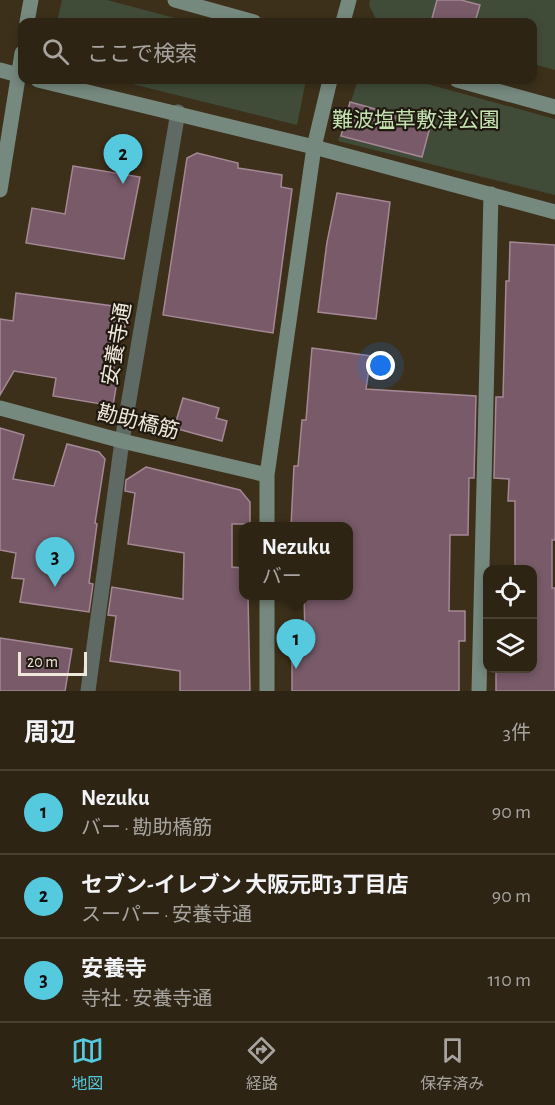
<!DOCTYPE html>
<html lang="ja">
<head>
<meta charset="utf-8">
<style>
  body { margin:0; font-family:"Alegreya Sans","Noto Sans JP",sans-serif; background:#352c1d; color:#f1f3f6 }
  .controls { position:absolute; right:18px; bottom:18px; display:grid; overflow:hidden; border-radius:12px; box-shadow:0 3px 9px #0003 }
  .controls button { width:54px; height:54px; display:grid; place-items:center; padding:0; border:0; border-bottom:2px solid #484134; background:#2d2414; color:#f1f3f6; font:30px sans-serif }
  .scale { position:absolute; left:18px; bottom:15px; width:69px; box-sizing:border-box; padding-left:6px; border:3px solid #efe7da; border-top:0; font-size:16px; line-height:21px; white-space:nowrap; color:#efe7da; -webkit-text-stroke:4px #1f1910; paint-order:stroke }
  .you { position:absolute; left:381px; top:366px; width:21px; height:21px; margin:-15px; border:4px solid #fff; border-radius:50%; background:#1a73e8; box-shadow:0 0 0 9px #1a73e833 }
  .badge { display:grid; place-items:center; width:39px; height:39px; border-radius:50%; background:#55cadf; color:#111; font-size:20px; font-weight:700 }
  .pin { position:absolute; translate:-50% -50px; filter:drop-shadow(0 2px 3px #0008) }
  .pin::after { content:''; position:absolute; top:32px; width:21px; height:18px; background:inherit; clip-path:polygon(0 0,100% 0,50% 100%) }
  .popup { position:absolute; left:239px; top:522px; width:114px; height:78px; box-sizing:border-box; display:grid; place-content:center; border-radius:12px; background:#2d2414; filter:drop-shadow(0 2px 4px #0005); font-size:20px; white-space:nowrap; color:#a7a4a0 }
  .popup b { font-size:22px; color:#f1f3f6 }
  .popup::after { content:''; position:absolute; left:50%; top:100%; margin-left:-12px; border:12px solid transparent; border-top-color:#2d2414 }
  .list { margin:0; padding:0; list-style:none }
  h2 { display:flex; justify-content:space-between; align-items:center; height:78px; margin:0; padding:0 24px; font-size:26px }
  h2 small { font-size:20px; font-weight:400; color:#a7a4a0 }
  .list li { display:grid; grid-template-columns:39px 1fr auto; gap:18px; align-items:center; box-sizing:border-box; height:84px; padding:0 24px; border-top:2px solid #484134 }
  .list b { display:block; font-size:22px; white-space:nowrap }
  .list p { margin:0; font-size:20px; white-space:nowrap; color:#a7a4a0 }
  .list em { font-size:20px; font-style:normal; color:#a7a4a0 }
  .icon { flex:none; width:33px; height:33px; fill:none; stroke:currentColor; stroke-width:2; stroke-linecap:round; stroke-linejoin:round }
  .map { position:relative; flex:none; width:555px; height:691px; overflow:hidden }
  .search { position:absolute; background:#2d2414; box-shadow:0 3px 9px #0003; left:18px; right:18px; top:18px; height:66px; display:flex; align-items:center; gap:15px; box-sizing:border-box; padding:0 21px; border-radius:12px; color:#a7a4a0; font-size:22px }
  .sheet { height:330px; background:#2d2414 }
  nav { display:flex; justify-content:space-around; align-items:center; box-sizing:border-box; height:84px; border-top:2px solid #484134; background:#2d2414; font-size:16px; color:#a7a4a0 }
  nav a { display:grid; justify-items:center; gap:3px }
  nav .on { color:#55cadf }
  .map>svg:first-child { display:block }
  .green { fill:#404c38 }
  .building { fill:#785a68; stroke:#a48895; stroke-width:1.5 }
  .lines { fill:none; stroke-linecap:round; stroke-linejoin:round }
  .street { stroke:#5e6a63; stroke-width:15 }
  .secondary { stroke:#76897e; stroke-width:15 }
  .labels { text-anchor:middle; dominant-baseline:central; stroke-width:4.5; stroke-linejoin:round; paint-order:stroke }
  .park-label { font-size:21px; fill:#c4e3b1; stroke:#1f1910 }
  .street-label { font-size:21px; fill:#efe7da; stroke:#1f1910 }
</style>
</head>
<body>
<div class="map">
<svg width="555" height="691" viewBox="0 0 555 691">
  <rect width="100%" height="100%" fill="#3c301a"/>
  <path class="green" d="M 62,0 L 107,0 L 190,22 L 57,22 Z
    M 370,0 L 555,0 L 555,70 L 533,64 L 532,22 L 382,22 L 377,21 L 369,5 Z
    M 116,80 L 306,80 L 297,125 Z
    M 358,80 L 413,80 L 555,119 L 555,195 L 338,141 Z"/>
  <path class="building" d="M 437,0 L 461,0 L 480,5 L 475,22 L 431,22 Z
    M 350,102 L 397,115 L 396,118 L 430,127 L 422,157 L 341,136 Z
    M 197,153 L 238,163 L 238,168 L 282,175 L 281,187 L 292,189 L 273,333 L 163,315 L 187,158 Z
    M 73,166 L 140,177 L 124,259 L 26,243 L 32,208 L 65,214 Z
    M 337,193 L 390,202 L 376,319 L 318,312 L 327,242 Z
    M 510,242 L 555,245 L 555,540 L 552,540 L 552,588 L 555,588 L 555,691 L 496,691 L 496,669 L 532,669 L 532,570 L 515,570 L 515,501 L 508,501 L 509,479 L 494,478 L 496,397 L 503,397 L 506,281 L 509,281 Z
    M 16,293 L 128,308 L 125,327 L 120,326 L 112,380 L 117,381 L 113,406 L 53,396 L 56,378 L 14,371 L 0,395 L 0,319 L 13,321 Z
    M 312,348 L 371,356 L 366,389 L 476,396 L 474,478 L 469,478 L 468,535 L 450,535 L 449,611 L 465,611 L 465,641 L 459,641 L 459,691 L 292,691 L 292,633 L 305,633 L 304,596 L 348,596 L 348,526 L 291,526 L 294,466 L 298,466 L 302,420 L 306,420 Z
    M 183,398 L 219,408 L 216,418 L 227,421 L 222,441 L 174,428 Z
    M 0,428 L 24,435 L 13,479 L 54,486 L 67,444 L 99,452 L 105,459 L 95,523 L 97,524 L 89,583 L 93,584 L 89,612 L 20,602 L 24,579 L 12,578 L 16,553 L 0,550 Z
    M 146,467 L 240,490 L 250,502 L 250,524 L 232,524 L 232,567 L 243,568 L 243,596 L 248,596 L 250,691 L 180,691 L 180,671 L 110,661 L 116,616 L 108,615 L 112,587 L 183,599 L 184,553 L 128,544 L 135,493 L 125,491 L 126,480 Z
    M 0,638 L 72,649 L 65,691 L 0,691 Z"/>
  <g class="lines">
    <path class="street" d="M 88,691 L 122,441 L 178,112"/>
    <path class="secondary" d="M 175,0 L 254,22
      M 27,22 L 31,0
      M 343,22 L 349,0
      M 0,70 L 22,76
      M 38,80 L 314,147 L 555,212
      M 457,80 L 555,107
      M 0,190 L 22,53
      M 0,408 L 122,441 L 267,475
      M 267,526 L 267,475 L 314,147 L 330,80
      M 267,691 L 267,596
      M 479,691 L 491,194"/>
  </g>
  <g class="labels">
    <g class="park-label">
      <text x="416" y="120">難波塩草敷津公園</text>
    </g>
    <g class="street-label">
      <text transform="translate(117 344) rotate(-80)">安養寺通</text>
      <text transform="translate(138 422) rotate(14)">勘助橋筋</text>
    </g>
  </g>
</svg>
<div class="controls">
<button><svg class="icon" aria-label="locate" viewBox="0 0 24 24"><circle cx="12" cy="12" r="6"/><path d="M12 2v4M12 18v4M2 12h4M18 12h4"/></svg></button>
<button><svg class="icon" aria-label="layers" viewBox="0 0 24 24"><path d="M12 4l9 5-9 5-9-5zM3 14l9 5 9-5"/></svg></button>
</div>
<div class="scale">20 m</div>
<div class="you"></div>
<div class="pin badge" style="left:296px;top:669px">1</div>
<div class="popup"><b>Nezuku</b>バー</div>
<div class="pin badge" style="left:123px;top:184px">2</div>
<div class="pin badge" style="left:55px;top:587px">3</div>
<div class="search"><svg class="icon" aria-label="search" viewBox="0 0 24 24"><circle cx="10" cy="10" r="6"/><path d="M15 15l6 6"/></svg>ここで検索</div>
</div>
<section class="sheet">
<h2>周辺<small>3件</small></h2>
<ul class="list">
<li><span class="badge">1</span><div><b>Nezuku</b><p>バー · 勘助橋筋</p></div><em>90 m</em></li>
<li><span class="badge">2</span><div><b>セブン-イレブン 大阪元町3丁目店</b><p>スーパー · 安養寺通</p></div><em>90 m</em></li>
<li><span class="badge">3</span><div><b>安養寺</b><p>寺社 · 安養寺通</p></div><em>110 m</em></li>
</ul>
</section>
<nav>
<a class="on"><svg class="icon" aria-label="map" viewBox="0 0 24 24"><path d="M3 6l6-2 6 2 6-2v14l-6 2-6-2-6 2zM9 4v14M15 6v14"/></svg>地図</a>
<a><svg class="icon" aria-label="directions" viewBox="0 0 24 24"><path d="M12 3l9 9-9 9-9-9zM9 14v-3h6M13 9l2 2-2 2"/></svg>経路</a>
<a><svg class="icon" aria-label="saved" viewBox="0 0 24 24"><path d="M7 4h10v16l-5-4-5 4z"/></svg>保存済み</a>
</nav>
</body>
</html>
